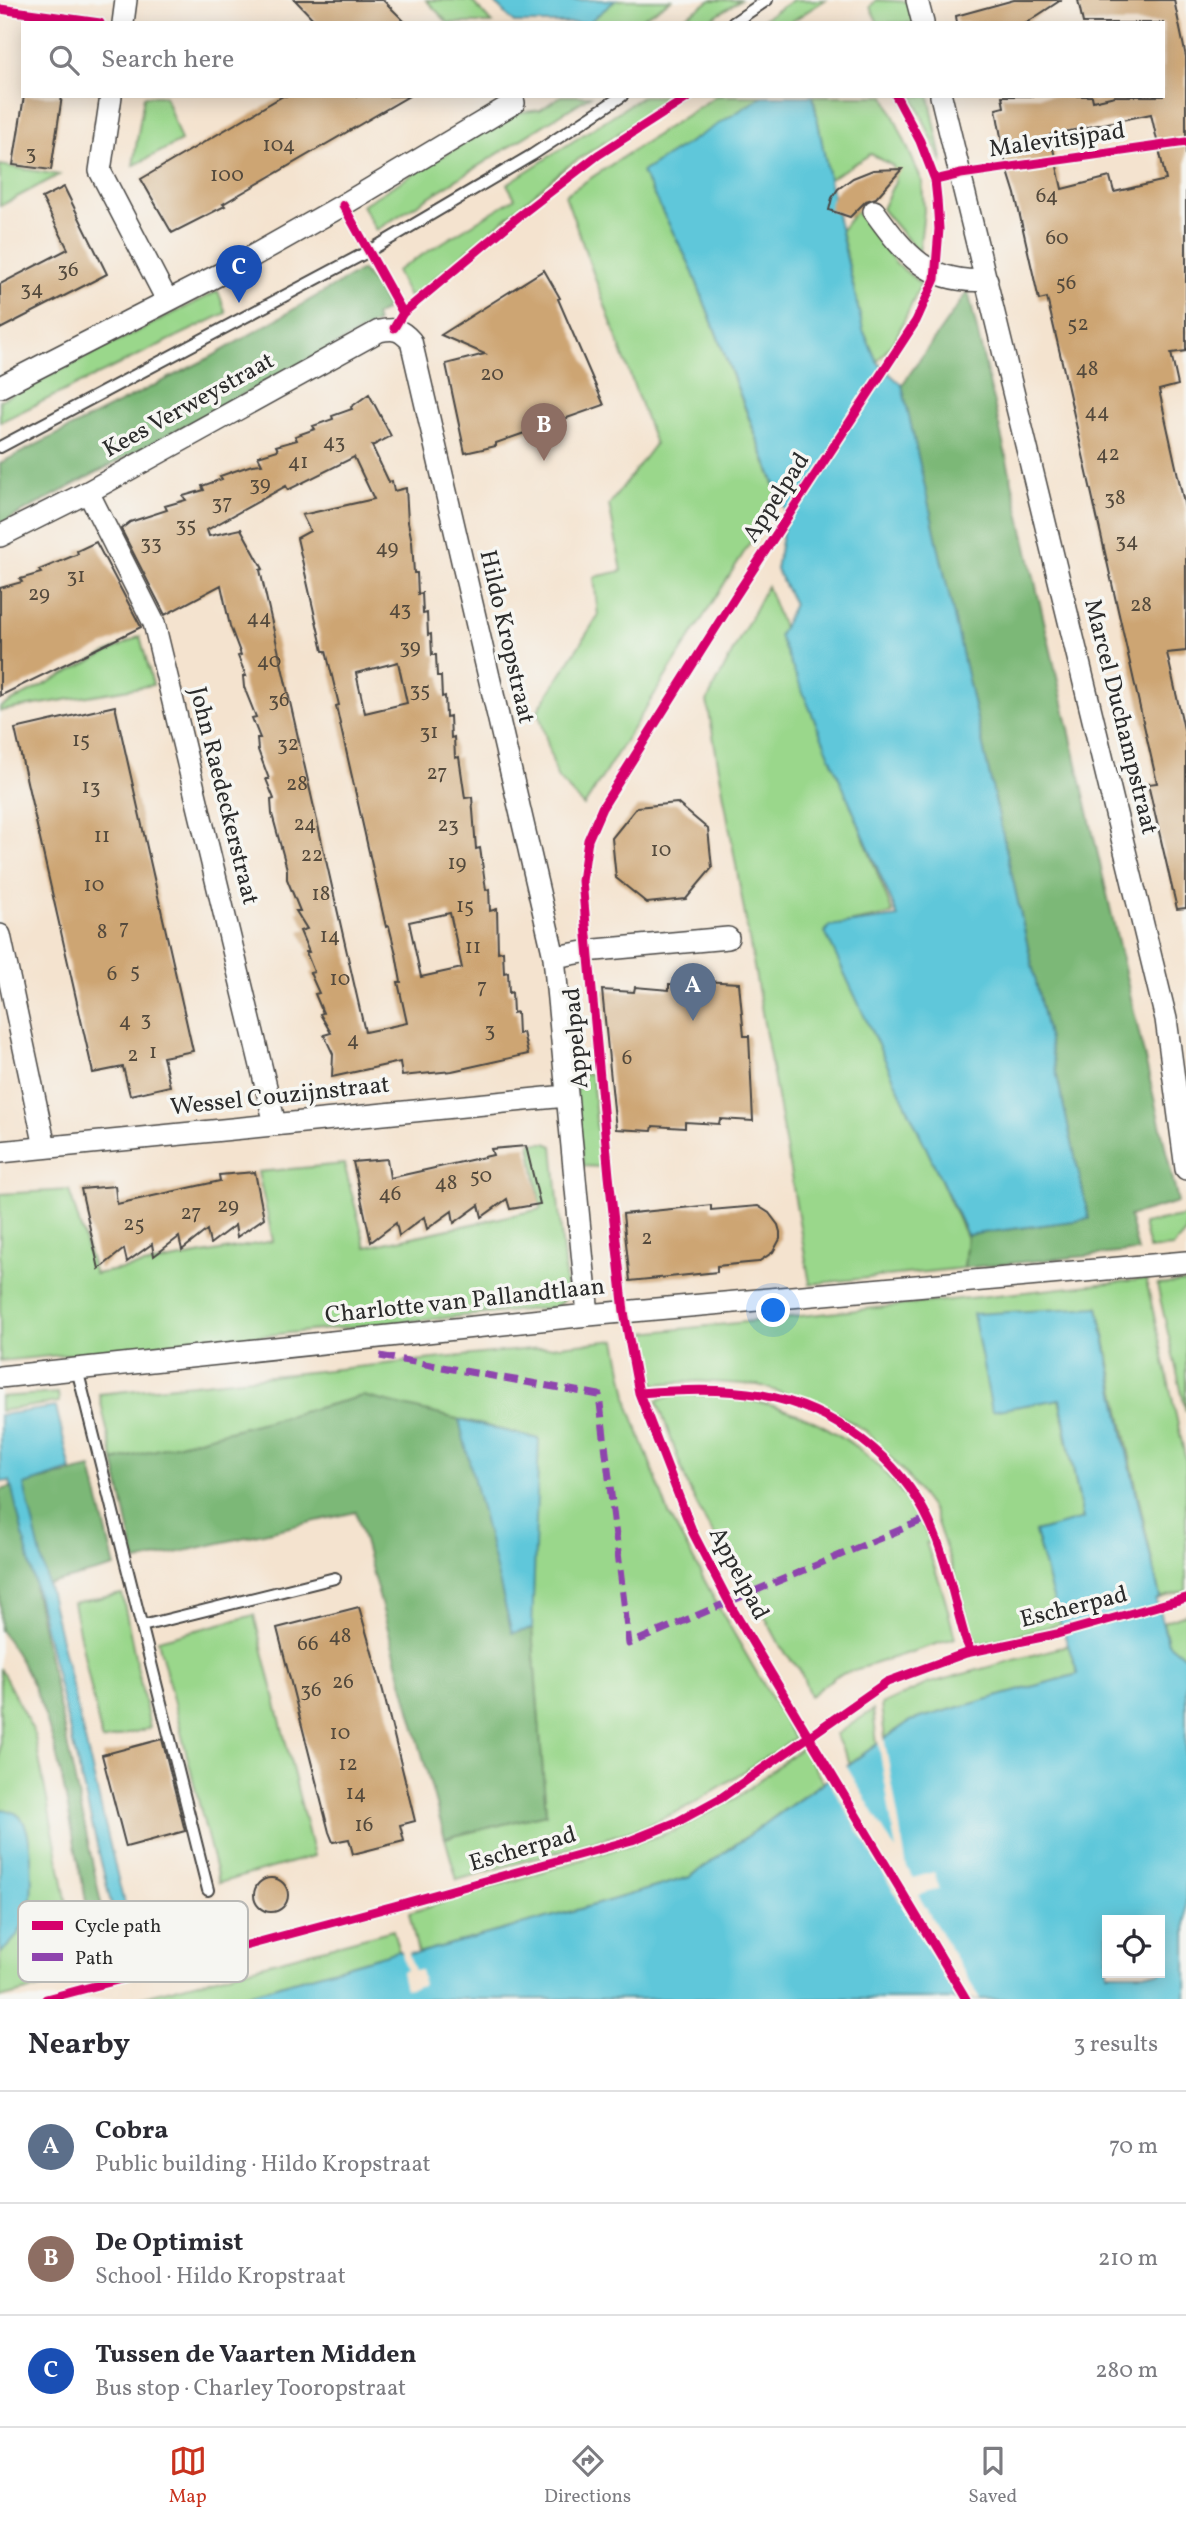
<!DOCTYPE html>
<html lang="en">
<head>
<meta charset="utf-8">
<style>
  body { margin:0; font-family:Vollkorn,serif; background:#f7f7f7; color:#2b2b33 }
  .controls { position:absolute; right:21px; bottom:21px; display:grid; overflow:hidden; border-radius:0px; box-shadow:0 4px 18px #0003 }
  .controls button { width:63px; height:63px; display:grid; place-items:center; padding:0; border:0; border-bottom:2px solid #e1e1e2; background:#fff; color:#2b2b33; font:35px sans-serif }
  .you { position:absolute; left:774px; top:1311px; width:24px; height:24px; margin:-18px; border:5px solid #fff; border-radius:50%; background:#1a73e8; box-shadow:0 0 0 10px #1a73e833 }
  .badge { display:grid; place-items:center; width:46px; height:46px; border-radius:50%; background:#c8321e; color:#fff; font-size:23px; font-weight:700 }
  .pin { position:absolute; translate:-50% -58px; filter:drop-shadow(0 2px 4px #0008) }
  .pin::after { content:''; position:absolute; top:37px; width:24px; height:21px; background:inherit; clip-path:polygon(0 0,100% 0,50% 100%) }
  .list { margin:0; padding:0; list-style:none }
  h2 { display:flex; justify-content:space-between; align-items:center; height:91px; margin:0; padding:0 28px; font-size:30px }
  h2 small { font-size:23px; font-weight:400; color:#7c7c81 }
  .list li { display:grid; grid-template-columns:46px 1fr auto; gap:21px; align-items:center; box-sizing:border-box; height:112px; padding:0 28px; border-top:2px solid #e1e1e2 }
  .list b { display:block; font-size:26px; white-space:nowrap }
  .list p { margin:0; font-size:23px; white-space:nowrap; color:#7c7c81 }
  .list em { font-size:23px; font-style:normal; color:#7c7c81 }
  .icon { flex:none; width:38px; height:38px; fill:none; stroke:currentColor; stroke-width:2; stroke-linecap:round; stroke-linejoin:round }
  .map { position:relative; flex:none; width:1186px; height:1999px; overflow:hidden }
  .search { position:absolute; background:#fff; box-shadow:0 4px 18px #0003; left:21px; right:21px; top:21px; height:77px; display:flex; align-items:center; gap:18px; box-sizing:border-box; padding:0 24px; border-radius:0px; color:#7c7c81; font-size:26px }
  .sheet { height:427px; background:#fff }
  nav { display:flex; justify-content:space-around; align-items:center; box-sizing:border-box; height:98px; border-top:2px solid #e1e1e2; background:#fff; font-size:19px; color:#7c7c81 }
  nav a { display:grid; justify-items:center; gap:4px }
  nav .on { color:#c8321e }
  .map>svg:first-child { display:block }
  .green { fill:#9ad78b; stroke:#62815b; stroke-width:2 }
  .forest { fill:#7bb877; stroke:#537251; stroke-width:2 }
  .water { fill:#5ec7da; stroke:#447982; stroke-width:2; fill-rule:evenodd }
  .pier { fill:#f4e3cf }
  .building { fill:#cda573; fill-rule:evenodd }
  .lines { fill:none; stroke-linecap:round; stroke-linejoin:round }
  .lane-casing { stroke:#494744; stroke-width:14 }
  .street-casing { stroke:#494744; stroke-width:24 }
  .lane { stroke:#fff; stroke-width:10 }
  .street { stroke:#fff; stroke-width:21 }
  .quiet { stroke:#8e44ad; stroke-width:7; stroke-dasharray:14 7; stroke-linecap:butt }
  .cycleway-casing { stroke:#f6f6f2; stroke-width:13 }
  .cycleway { stroke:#d6006c; stroke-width:9 }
  .labels { text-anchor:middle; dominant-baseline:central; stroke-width:7; stroke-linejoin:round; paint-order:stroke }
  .number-label { font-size:21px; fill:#544a3d }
  .street-label { font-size:24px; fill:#2b2b2b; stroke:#f6f6f2 }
  .key { fill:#f6f6f2; stroke:#b9b9b6; stroke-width:2 }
  .key-label { font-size:19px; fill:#2b2b2b }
</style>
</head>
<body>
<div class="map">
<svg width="1186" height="1999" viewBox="0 0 1186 1999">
  <rect width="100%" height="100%" fill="#f6f6f2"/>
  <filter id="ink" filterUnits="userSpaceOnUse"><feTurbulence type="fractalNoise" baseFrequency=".0143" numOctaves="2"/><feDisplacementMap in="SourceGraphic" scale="14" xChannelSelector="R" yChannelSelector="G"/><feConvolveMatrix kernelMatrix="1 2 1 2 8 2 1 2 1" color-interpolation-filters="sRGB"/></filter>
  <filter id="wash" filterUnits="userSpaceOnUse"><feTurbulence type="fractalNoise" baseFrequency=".00686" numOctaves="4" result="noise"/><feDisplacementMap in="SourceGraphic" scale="28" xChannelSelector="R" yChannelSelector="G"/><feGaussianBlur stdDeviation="1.57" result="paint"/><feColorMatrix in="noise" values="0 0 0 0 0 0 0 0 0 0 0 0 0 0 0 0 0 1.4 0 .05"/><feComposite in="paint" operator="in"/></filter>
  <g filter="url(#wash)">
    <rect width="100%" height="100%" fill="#f4e3cf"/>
    <path class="green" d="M 426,0 L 471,0 L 492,23 L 448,23 Z
      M 616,0 L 671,0 L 635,23 L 588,23 Z
      M 711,0 L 740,0 L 704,23 L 675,23 Z
      M 793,0 L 825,0 L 789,23 L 757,23 Z
      M 876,0 L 909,2 L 914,23 L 878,23 L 870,7 Z
      M 144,96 L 165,96 L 181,141 L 133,166 Z
      M 561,96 L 590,96 L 376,230 L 362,205 L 514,113 L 540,110 Z
      M 643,96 L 676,96 L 565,168 L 414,296 L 409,297 L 396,271 L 515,198 L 507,184 Z
      M 716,96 L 763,96 L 642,172 L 690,265 L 779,497 L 584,806 L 557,777 L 538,710 L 598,616 L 594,577 L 622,571 L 609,505 L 655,444 L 565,195 Z
      M 813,96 L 885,96 L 922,181 L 924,211 L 919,253 L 882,209 L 896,179 L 893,166 L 871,154 L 829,179 Z
      M 913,96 L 929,96 L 943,164 Z
      M 0,165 L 59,175 L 0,206 Z
      M 856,211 L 897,264 L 921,284 L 895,340 L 877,362 L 863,330 L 841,230 Z
      M 218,291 L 226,313 L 0,422 L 0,400 Z
      M 767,586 L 893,914 L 829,927 L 967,1239 L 964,1268 L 810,1284 L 707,701 Z
      M 140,636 L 153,685 L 0,711 L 0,707 Z
      M 592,1073 L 600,1167 L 583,1166 L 575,1076 Z
      M 530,1143 L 546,1143 L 553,1146 L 567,1296 L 556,1307 L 0,1361 L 0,1194 L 69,1190 L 95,1274 L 273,1241 L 258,1172 L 344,1164 L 366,1247 L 541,1209 Z
      M 1186,1216 L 1186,1232 L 1173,1247 L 1149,1249 L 1143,1224 Z
      M 1146,1279 L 1186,1461 L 1186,1591 L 1160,1598 L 1098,1307 L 1059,1398 L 1083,1520 L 1035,1532 L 1061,1624 L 982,1644 L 974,1640 L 953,1569 L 933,1511 L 904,1472 L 866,1431 L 823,1406 L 758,1385 L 698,1381 L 655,1384 L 642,1333 Z
      M 1186,1282 L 1186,1412 L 1157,1285 Z
      M 616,1340 L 629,1406 L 669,1514 L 721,1611 L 795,1739 L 691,1805 L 642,1828 L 457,1880 L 445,1838 L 546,1814 L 532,1629 L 363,1396 L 114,1461 L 99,1394 Z
      M 58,1393 L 59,1402 L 0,1411 L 0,1397 Z
      M 676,1395 C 787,1391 883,1438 931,1542 L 926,1543 L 944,1595 L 955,1638 L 836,1676 L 810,1696 L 800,1670 L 782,1649 L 752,1592 L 707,1524 L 689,1489 L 657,1400 Z
      M 122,1594 L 150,1728 L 102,1741 L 73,1603 Z
      M 1186,1614 L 1186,1658 L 1168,1643 L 1163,1622 Z
      M 254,1615 L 314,1856 L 219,1883 L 158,1640 Z
      M 1069,1645 L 1078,1674 L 910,1721 L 885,1738 L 881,1705 L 927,1684 Z
      M 0,1668 L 34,1732 L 81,1977 L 0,1998 Z
      M 873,1710 L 877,1744 L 850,1763 L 835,1735 Z
      M 802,1747 L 823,1782 L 690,1877 L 591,1906 L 418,1953 L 409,1913 L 674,1831 L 738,1797 Z
      M 393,1930 L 399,1951 L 231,1999 L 134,1999 Z"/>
    <path class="forest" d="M 362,270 L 377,288 L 386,306 L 385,311 L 375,316 L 377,323 L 0,524 L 0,463 L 209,358 Z
      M 968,291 L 1178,1202 L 1129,1216 L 1138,1251 L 964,1268 L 967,1235 L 1089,1219 L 902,385 Z
      M 363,1396 L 539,1439 L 460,1420 L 512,1633 L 532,1629 L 546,1814 L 445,1838 L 356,1512 L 136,1562 L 114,1461 Z
      M 91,1468 L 115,1567 L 34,1588 L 114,1964 L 98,1966 C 90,1922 82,1879 73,1835 C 60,1763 46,1689 0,1630 L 0,1490 Z"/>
    <path class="water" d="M 492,0 L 616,0 L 588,23 L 514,23 Z
      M 763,96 L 813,96 L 829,179 L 863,330 L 877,362 L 902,385 L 1089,1219 L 967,1235 L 825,932 L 829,926 L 898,917 L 779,636 L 794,604 L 776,569 L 786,513 L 690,265 L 642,172 Z
      M 1098,1307 L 1126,1448 L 1160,1598 L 1156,1600 L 1168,1643 L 1186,1658 L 1186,1999 L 231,1999 L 398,1951 L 406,1954 L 418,1953 L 591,1906 L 690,1877 L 910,1721 L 1078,1674 L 1058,1616 L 1035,1532 L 1083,1519 L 1060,1399 L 992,1411 L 973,1314 ZM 1107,1920 L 1160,1920 L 1160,1973 L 1107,1973 Z
      M 56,1407 L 71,1470 L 24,1485 L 136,1954 L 124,1958 L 10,1481 L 0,1482 L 0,1415 Z
      M 459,1420 L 539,1439 L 532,1629 L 512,1633 Z
      M 0,1809 C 8,1809 19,1813 23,1821 C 33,1837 34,1895 28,1913 C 23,1929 13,1943 0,1953 Z"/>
    <path class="pier" d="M 884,1737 L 907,1868 L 913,1878 L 934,1872 L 939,1889 L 918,1895 L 980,1999 L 957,1999 L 826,1776 L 844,1762 L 896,1851 L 878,1740 Z
      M 401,1948 L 408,1950 L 414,1971 L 420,1970 L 424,1985 L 405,1989 L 401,1972 L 406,1970 Z"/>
    <g id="blocks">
      <path class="building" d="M 295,0 L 383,0 L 406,23 L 317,23 Z
        M 1014,0 L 1061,0 L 1026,23 L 957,23 L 956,16 Z
        M 1078,0 L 1174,0 L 1186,57 L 1186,351 L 1171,353 L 1178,385 L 1159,390 L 1186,512 L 1186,651 L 1167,653 L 1186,738 L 1186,908 L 1177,909 L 1148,784 L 1157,783 L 1062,362 L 1047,298 L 1039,300 L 1015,194 L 1006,165 L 996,109 L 1004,107 L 1002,96 L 1092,96 L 1093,101 L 1115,96 L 1163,96 L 1163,23 L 1083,23 ZM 1151,114 L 1166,180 L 1114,192 L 1110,177 L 1062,189 L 1050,135 Z
        M 24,96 L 62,96 L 51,170 L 13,165 Z
        M 283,96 L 409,96 L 223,204 L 225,206 L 172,233 L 141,179 Z
        M 902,169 L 876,198 L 866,201 L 850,217 L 829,210 L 832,198 L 838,189 L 853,178 L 873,170 Z
        M 64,187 L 107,274 L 0,329 L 0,284 L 68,249 L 42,198 Z
        M 544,270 L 560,298 L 558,299 L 604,405 L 496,443 L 496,446 L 465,453 L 446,364 L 485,354 L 441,335 Z
        M 369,394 L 391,436 L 372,446 L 389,482 L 392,481 L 394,491 L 406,488 L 408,522 L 412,542 L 414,573 L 417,573 L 418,594 L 422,593 L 423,614 L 427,613 L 428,635 L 431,634 L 432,655 L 436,655 L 437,676 L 441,676 L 442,697 L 445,696 L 446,717 L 450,716 L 451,738 L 454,737 L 455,758 L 459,757 L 465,798 L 472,797 L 476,849 L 480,848 L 486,890 L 489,889 L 490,911 L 497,909 L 498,952 L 503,951 L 504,973 L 508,972 L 509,993 L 512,992 L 513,1013 L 517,1012 L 518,1034 L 523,1032 L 528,1054 L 452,1071 L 402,1076 L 400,1062 L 332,1077 L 333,1054 L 324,1035 L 331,1033 L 320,1014 L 323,1013 L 315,994 L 319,993 L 310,973 L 314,972 L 306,952 L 309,952 L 300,931 L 307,929 L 296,911 L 300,911 L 287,879 L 287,869 L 272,814 L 271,800 L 274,799 L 266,779 L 269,779 L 258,750 L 257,738 L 260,738 L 252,718 L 256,717 L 244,687 L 243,676 L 246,676 L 238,656 L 241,655 L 230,626 L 221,585 L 165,615 L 121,529 L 130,522 L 167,510 L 165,506 L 186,500 L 183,496 L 204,490 L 202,486 L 222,479 L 220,476 L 252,465 L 262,464 L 258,456 L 278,450 L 276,446 L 297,440 L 295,436 L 315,429 L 313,426 L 333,419 L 332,416 L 352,409 L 351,407 ZM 354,457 L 374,499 L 302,515 L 310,531 L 297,538 L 323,651 L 326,651 L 339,705 L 336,706 L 386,927 L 389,926 L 396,954 L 401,982 L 398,982 L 407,1023 L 365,1032 L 260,570 L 263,569 L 241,529 L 209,536 L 207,530 L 286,486 L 288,490 ZM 398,662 L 407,703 L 365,713 L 356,673 ZM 450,913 L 462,968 L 421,977 L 409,922 Z
        M 96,542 L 141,627 L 0,696 L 0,588 L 22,582 L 20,579 L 41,573 L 39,570 L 78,554 L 77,551 Z
        M 115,706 L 193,1051 L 163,1057 L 170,1086 L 130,1095 L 123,1067 L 93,1073 L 15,729 Z
        M 677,803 L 708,829 L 712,868 L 686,899 L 647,903 L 616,878 L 612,838 L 637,807 Z
        M 702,981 L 739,983 L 744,1036 L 749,1036 L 753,1121 L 720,1119 L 719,1124 L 685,1122 L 685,1128 L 653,1126 L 652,1131 L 616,1129 L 602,990 L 634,992 L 635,987 L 669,990 L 669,984 L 701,986 Z
        M 526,1146 L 540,1204 L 510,1209 L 507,1199 L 482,1217 L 479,1205 L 454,1223 L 452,1211 L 427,1229 L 424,1217 L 399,1236 L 396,1223 L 371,1242 L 353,1162 L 387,1159 L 390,1178 L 493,1155 L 491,1149 Z
        M 255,1172 L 264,1218 L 237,1237 L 235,1225 L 210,1244 L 207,1230 L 182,1250 L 179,1237 L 154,1256 L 152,1244 L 127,1262 L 124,1249 L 99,1269 L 81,1189 L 115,1186 L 117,1204 L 220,1181 L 219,1175 Z
        M 711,1205 L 711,1210 L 758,1206 L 769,1213 L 778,1225 L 780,1232 L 780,1239 L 773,1252 L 758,1262 L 717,1266 L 717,1272 L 630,1281 L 623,1214 Z
        M 359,1607 L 383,1691 L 415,1821 L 400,1825 L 404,1841 L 353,1854 L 349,1839 L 333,1842 L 329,1832 L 277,1628 Z
        M 162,1739 L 185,1831 L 126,1847 L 102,1755 Z
        M254 1895a17 17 0 1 1 34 0a17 17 0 1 1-34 0Z"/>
    </g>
  </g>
  <g filter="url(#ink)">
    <use href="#blocks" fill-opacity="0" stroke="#494744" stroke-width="2"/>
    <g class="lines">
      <g class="lane-casing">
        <path id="lane" d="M 733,23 L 767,0
          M 0,447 L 369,251 L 532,155 L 622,96
          M 77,1369 L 208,1890
          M 142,1626 L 335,1578"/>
      </g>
      <g class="street-casing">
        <path id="street" d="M 917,0 L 923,23
          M 123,23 L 126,0
          M 111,96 L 100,171 L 167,300
          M 941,96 L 1166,1019 L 1186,1169
          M 874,211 C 905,254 929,285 987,280
          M 0,387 L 228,270 L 343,205 L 514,103
          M 88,492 L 154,623 L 275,1124
          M 0,536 L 88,492 L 379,331 C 395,328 400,329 411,341 L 554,957 L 588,1315
          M 0,935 L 45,1147
          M 554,957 L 596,950 L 728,938
          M 0,1152 L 566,1096
          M 0,1377 L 588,1315 L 1186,1262"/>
      </g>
      <use href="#lane" class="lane"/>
      <use href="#street" class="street"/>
      <path class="quiet" d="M 380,1356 L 599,1395 L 629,1644 L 928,1518"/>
      <g class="cycleway-casing">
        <path id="cycleway" d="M 0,9 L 100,23
          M 896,96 L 920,141 L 935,180 L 937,199 L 939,229 L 935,279 L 916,321 L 735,597 L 602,808 L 588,840 L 582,881 L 609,1176 L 624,1312 L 639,1393 L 693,1533 L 733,1610 L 966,1999
          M 935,180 L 961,174 L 1186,142
          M 343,205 L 403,313
          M 394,328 L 403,313 L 519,216 L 598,155 L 690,96
          M 639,1393 C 680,1390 721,1388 762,1395 C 833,1408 900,1457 930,1523 C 946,1557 955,1604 966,1641 L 971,1652
          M 46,1999 L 394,1906 L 632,1840 L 677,1822 L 721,1798 L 887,1682 L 966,1653 L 1057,1634 L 1186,1598"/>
      </g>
      <use href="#cycleway" class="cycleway"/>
    </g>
  </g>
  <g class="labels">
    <g class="number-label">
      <text x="279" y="145">104</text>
      <text x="31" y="153">3</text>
      <text x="227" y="175">100</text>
      <text x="1047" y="196">64</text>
      <text x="1057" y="238">60</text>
      <text x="68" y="270">36</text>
      <text x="1066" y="283">56</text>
      <text x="32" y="289">34</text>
      <text x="1078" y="324">52</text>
      <text x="1087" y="369">48</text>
      <text x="492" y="374">20</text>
      <text x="1097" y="412">44</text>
      <text x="334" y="442">43</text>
      <text x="1108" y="454">42</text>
      <text x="298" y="462">41</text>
      <text x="260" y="484">39</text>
      <text x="1115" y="498">38</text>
      <text x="222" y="503">37</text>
      <text x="186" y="525">35</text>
      <text x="1127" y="541">34</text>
      <text x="151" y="543">33</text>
      <text x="387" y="548">49</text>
      <text x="76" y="576">31</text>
      <text x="39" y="594">29</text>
      <text x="1141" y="605">28</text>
      <text x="400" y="609">43</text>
      <text x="259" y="618">44</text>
      <text x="410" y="647">39</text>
      <text x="269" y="661">40</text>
      <text x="420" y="690">35</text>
      <text x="279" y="700">36</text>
      <text x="429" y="732">31</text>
      <text x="81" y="740">15</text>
      <text x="288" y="744">32</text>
      <text x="437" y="773">27</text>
      <text x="297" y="784">28</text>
      <text x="91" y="787">13</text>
      <text x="305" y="824">24</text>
      <text x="448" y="825">23</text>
      <text x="102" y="836">11</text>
      <text x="661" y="850">10</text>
      <text x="312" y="855">22</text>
      <text x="457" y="863">19</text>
      <text x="94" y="885">10</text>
      <text x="321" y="894">18</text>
      <text x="465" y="906">15</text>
      <text x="124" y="928">7</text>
      <text x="102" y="932">8</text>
      <text x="330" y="936">14</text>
      <text x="473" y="947">11</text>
      <text x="135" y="971">5</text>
      <text x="112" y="974">6</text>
      <text x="340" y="979">10</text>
      <text x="482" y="987">7</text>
      <text x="146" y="1019">3</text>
      <text x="125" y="1021">4</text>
      <text x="490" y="1030">3</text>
      <text x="353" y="1040">4</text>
      <text x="153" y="1052">1</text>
      <text x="133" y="1055">2</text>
      <text x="627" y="1058">6</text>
      <text x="481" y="1176">50</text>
      <text x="446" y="1183">48</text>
      <text x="390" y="1194">46</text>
      <text x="228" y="1206">29</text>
      <text x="191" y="1213">27</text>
      <text x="134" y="1224">25</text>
      <text x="647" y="1238">2</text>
      <text x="340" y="1636">48</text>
      <text x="308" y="1644">66</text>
      <text x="343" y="1682">26</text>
      <text x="311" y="1690">36</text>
      <text x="340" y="1733">10</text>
      <text x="348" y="1764">12</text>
      <text x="356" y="1793">14</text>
      <text x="364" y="1825">16</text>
    </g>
    <g class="street-label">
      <text transform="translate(1057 141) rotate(-8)">Malevitsjpad</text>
      <text transform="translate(189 406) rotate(-29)">Kees Verweystraat</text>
      <text transform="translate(777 498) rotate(-57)">Appelpad</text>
      <text transform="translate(506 637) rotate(77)">Hildo Kropstraat</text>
      <text transform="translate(1120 717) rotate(76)">Marcel Duchampstraat</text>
      <text transform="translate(223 796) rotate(76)">John Raedeckerstraat</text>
      <text transform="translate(577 1038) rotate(-95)">Appelpad</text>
      <text transform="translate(280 1097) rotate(-6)">Wessel Couzijnstraat</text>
      <text transform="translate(465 1302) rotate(-6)">Charlotte van Pallandtlaan</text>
      <text transform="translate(738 1574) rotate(62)">Appelpad</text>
      <text transform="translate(1074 1608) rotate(-14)">Escherpad</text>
      <text transform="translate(523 1850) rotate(-16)">Escherpad</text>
    </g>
  </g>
  <rect x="18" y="1901" width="230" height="81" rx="10" class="key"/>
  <rect x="32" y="1921" width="31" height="9" fill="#d6006c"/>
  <rect x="32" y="1953" width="31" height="8" fill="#8e44ad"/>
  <g class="key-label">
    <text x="75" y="1932">Cycle path</text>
    <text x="75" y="1964">Path</text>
  </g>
</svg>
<div class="controls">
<button><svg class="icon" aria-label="locate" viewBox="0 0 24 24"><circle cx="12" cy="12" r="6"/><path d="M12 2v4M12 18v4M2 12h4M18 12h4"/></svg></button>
</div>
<div class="you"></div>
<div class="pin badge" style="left:693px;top:1021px;background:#5c6f8a">A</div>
<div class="pin badge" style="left:544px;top:461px;background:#8d6e63">B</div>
<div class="pin badge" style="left:239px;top:303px;background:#1a4fb4">C</div>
<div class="search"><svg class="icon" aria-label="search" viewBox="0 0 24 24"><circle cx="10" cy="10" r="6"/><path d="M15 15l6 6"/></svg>Search here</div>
</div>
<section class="sheet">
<h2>Nearby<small>3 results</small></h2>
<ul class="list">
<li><span class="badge" style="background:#5c6f8a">A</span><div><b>Cobra</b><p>Public building · Hildo Kropstraat</p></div><em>70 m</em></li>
<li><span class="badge" style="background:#8d6e63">B</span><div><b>De Optimist</b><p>School · Hildo Kropstraat</p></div><em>210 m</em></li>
<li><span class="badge" style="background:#1a4fb4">C</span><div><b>Tussen de Vaarten Midden</b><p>Bus stop · Charley Tooropstraat</p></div><em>280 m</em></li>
</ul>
</section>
<nav>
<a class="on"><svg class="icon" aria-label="map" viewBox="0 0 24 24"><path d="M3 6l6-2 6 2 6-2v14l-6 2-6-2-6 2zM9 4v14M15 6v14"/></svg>Map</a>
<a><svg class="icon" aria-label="directions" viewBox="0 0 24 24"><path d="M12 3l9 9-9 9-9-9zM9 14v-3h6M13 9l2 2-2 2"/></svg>Directions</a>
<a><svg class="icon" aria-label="saved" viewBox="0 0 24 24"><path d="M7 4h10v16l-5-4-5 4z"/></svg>Saved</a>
</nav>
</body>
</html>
